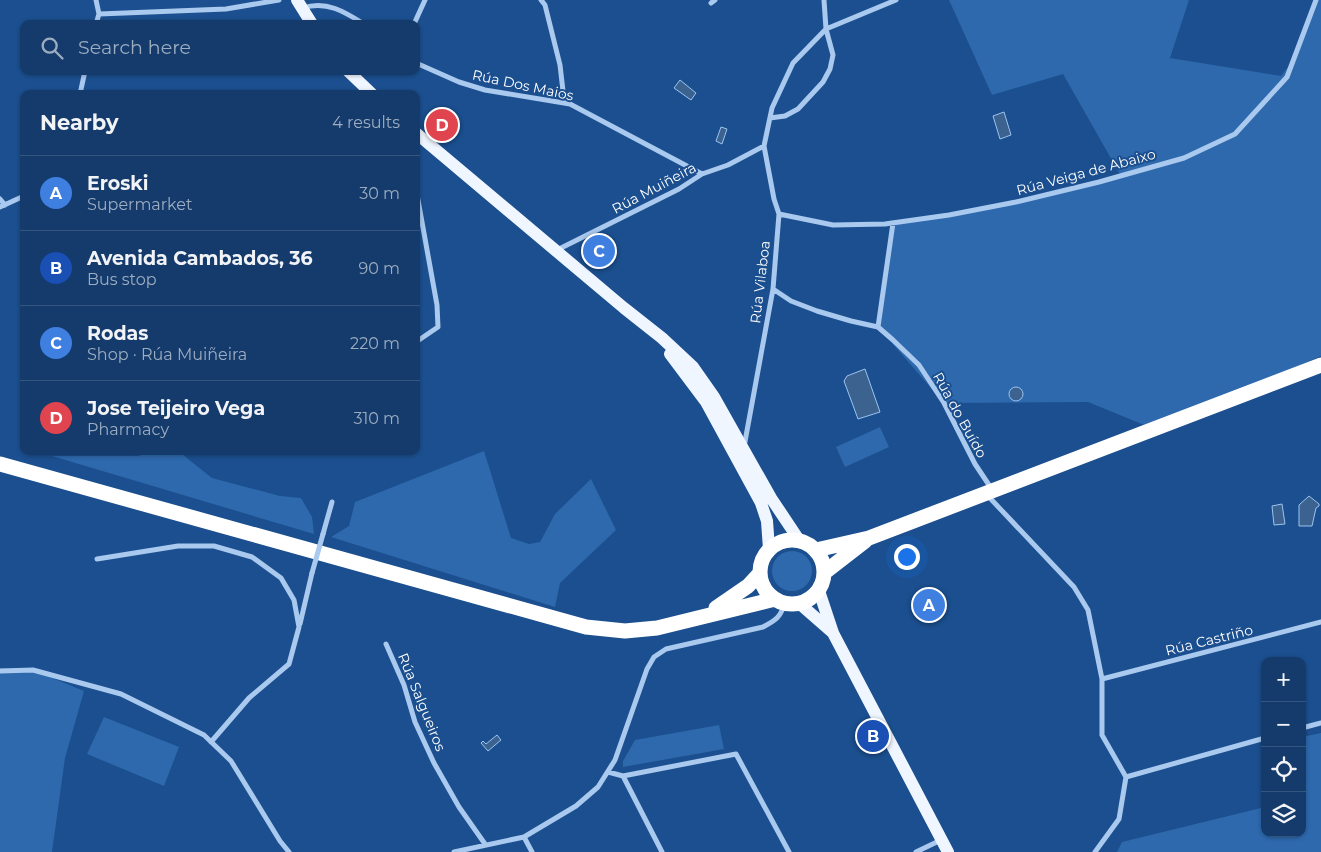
<!DOCTYPE html>
<html lang="en">
<head>
<meta charset="utf-8">
<style>
  body { margin:0; font-family:Montserrat,sans-serif; background:#1d4271; color:#f1f3f6 }
  .controls { position:absolute; right:15px; bottom:15px; display:grid; overflow:hidden; border-radius:10px; box-shadow:0 1px 4px #0004 }
  .controls button { width:45px; height:45px; display:grid; place-items:center; padding:0; border:0; border-bottom:1px solid #33557e; background:#143b6b; color:#f1f3f6; font:25px sans-serif }
  .you { position:absolute; left:906px; top:556px; width:18px; height:18px; margin:-12px; border:4px solid #fff; border-radius:50%; background:#1a73e8; box-shadow:0 0 0 8px #1a73e833 }
  .badge { display:grid; place-items:center; width:32px; height:32px; border-radius:50%; background:#d6ab8b; color:#fff; font-size:16px; font-weight:700 }
  .pin { position:absolute; translate:-50% -50%; border:2px solid #fff; box-shadow:0 1px 5px #0006 }
  .list { margin:0; padding:0; list-style:none }
  h2 { display:flex; justify-content:space-between; align-items:center; height:65px; margin:0; padding:0 20px; font-size:21px }
  h2 small { font-size:16px; font-weight:400; color:#9dadc1 }
  .list li { display:grid; grid-template-columns:32px 1fr auto; gap:15px; align-items:center; box-sizing:border-box; height:75px; padding:0 20px; border-top:1px solid #33557e }
  .list b { display:block; font-size:19px; white-space:nowrap }
  .list p { margin:0; font-size:16px; white-space:nowrap; color:#9dadc1 }
  .list em { font-size:16px; font-style:normal; color:#9dadc1 }
  .icon { flex:none; width:28px; height:28px; fill:none; stroke:currentColor; stroke-width:2; stroke-linecap:round; stroke-linejoin:round }
  .map { position:relative; flex:none; width:1321px; height:852px; overflow:hidden }
  .search { position:absolute; background:#143b6b; box-shadow:0 1px 4px #0004; left:20px; top:20px; width:400px; height:55px; display:flex; align-items:center; gap:12px; box-sizing:border-box; padding:0 18px; border-radius:10px; color:#9dadc1; font-size:19px }
  .panel { position:absolute; background:#143b6b; box-shadow:0 1px 4px #0004; left:20px; top:90px; width:400px; height:365px; border-radius:10px }
  .map>svg:first-child { display:block }
  .green { fill:#2e69ad }
  .water { fill:#3c6290; stroke:#9cc4f0 }
  .lines { fill:none; stroke-linecap:round; stroke-linejoin:round }
  .street { stroke:#a9c9ee; stroke-width:5 }
  .primary { stroke:#f0f6ff; stroke-width:12 }
  .highway { stroke:#fff; stroke-width:15 }
  .street-bridge { stroke:#a9c9ee; stroke-width:5 }
  .labels { text-anchor:middle; dominant-baseline:central; stroke-width:4; stroke-linejoin:round; paint-order:stroke }
  .street-label { font-size:14px; fill:#fff; stroke:#1b4f8f }
</style>
</head>
<body>
<div class="map">
<svg width="1321" height="852" viewBox="0 0 1321 852">
  <rect width="100%" height="100%" fill="#1b4f8f"/>
  <path class="green" d="M 949,0 L 1189,0 L 1170,58 L 1281,76 L 1295,58 L 1317,0 L 1321,0 L 1321,356 L 1154,429 L 1088,402 L 944,403 L 878,327 L 893,223 L 1016,202 L 1121,176 L 1063,74 L 992,95 Z
    M 880,427 L 889,447 L 845,467 L 836,447 Z
    M 156,451 L 178,451 L 212,478 L 280,496 L 301,498 L 312,517 L 314,534 L 52,456 L 138,456 Z
    M 484,451 L 511,538 L 529,544 L 540,542 L 555,514 L 591,479 L 616,530 L 560,583 L 555,607 L 331,537 L 349,526 L 355,502 Z
    M772 571a20 20 0 1 1 40 0a20 20 0 1 1-40 0Z
    M 0,668 L 33,670 L 84,691 L 65,758 L 52,852 L 0,852 Z
    M 104,717 L 179,747 L 164,786 L 87,754 Z
    M 719,725 L 724,749 L 623,767 L 623,761 L 635,740 Z
    M 1321,733 L 1321,852 L 1117,852 L 1122,842 L 1265,807 L 1265,833 L 1302,833 L 1302,797 L 1306,796 L 1302,779 L 1302,737 Z"/>
  <path class="water" d="M 680,80 L 696,93 L 691,100 L 674,88 Z
    M 1004,112 L 1011,135 L 1000,139 L 993,116 Z
    M 721,127 L 727,129 L 722,144 L 716,141 Z
    M 865,369 L 880,412 L 858,419 L 844,381 L 847,376 Z
    M1009 394a7 7 0 1 1 14 0a7 7 0 1 1-14 0Z
    M 1309,496 L 1319,504 L 1319,506 L 1316,508 L 1312,526 L 1299,526 L 1299,505 Z
    M 1282,504 L 1285,524 L 1274,525 L 1272,506 Z
    M 497,735 L 501,740 L 488,751 L 481,743 L 483,741 L 486,744 Z"/>
  <g class="lines">
    <path class="street" d="M 96,0 L 99,14 L 226,9 L 279,0
      M 541,0 L 545,5 L 560,65 L 563,91 L 570,104
      M 711,3 L 715,0
      M 303,8 C 326,0 345,12 364,24
      M 96,24 L 99,14
      M 414,24 L 425,0
      M 416,63 L 459,82 L 485,90 L 570,104 L 702,174
      M 80,94 L 85,71
      M 770,118 L 785,116 L 798,109 L 823,82 L 830,69 L 833,55 L 826,29 L 824,0
      M 416,189 L 437,305 L 438,327 L 416,342
      M 0,199 L 5,205
      M 0,207 L 24,196
      M 779,214 L 833,225 L 885,224 L 949,215 L 1016,202 L 1099,182 L 1184,158 L 1235,134 L 1287,77 L 1316,0
      M 557,250 L 679,189 L 702,174 L 728,165 L 764,146
      M 773,289 L 791,301 L 817,311 L 851,321 L 878,327 L 893,340 L 919,365 L 944,403 L 975,464 L 991,488
      M 878,327 L 893,223
      M 744,447 L 773,289 L 779,214 L 774,199 L 764,146 L 772,108 L 793,63 L 826,29 L 896,0
      M 988,496 L 1074,587 L 1088,610 L 1102,679 L 1102,735 L 1126,777 L 1119,819 L 1095,852
      M 323,534 L 332,502
      M 97,559 L 178,546 L 214,546 L 252,557 L 281,578 L 294,600 L 299,627 L 289,664 L 249,698 L 211,742
      M 300,624 L 312,573
      M 386,644 L 404,685 L 415,722 L 434,763 L 459,807 L 485,844
      M 0,671 L 33,670 L 121,694 L 204,735 L 231,761 L 280,841 L 289,852
      M 1102,679 L 1321,622
      M 1302,728 L 1321,723
      M 608,772 L 623,776 L 736,754 L 789,852
      M 623,776 L 662,852
      M 1126,777 L 1265,738
      M 524,837 L 532,852
      M 454,852 L 524,837 L 576,806 L 598,787 L 615,760 L 647,669 L 654,657 L 666,649 L 763,627 C 774,621 782,617 784,603
      M 916,852 L 941,840"/>
    <path class="primary" d="M 297,0 L 312,24
      M 348,71 L 372,94
      M 416,133 L 624,308 L 662,338 L 693,367 L 714,397 L 771,498 L 799,540
      M 670,354 L 706,402 L 761,503 L 767,521 L 769,549
      M 819,591 L 833,633 L 948,852
      M 800,604 L 832,632"/>
    <path class="highway" d="M 0,464 L 586,627 L 625,631 L 657,628 L 775,599
      M760 572a32 32 0 1 1 64 0a32 32 0 1 1-64 0Z
      M 816,550 L 869,538 L 1321,365
      M 825,572 L 865,541
      M 716,608 L 748,586 L 760,573"/>
    <path class="street-bridge" d="M 312,573 L 323,534"/>
  </g>
  <g class="labels">
    <g class="street-label">
      <text transform="translate(523 85) rotate(12)">Rúa Dos Maios</text>
      <text transform="translate(1086 172) rotate(-15)">Rúa Veiga de Abaixo</text>
      <text transform="translate(654 188) rotate(-28)">Rúa Muiñeira</text>
      <text transform="translate(760 282) rotate(-83)">Rúa Vilaboa</text>
      <text transform="translate(960 415) rotate(61)">Rúa do Buído</text>
      <text transform="translate(1209 640) rotate(-14)">Rúa Castriño</text>
      <text transform="translate(422 702) rotate(68)">Rúa Salgueiros</text>
    </g>
  </g>
</svg>
<div class="controls">
<button>+</button>
<button>−</button>
<button><svg class="icon" aria-label="locate" viewBox="0 0 24 24"><circle cx="12" cy="12" r="6"/><path d="M12 2v4M12 18v4M2 12h4M18 12h4"/></svg></button>
<button><svg class="icon" aria-label="layers" viewBox="0 0 24 24"><path d="M12 4l9 5-9 5-9-5zM3 14l9 5 9-5"/></svg></button>
</div>
<div class="you"></div>
<div class="pin badge" style="left:929px;top:605px;background:#3f7fe0">A</div>
<div class="pin badge" style="left:873px;top:736px;background:#1a4fb4">B</div>
<div class="pin badge" style="left:599px;top:251px;background:#3f7fe0">C</div>
<div class="pin badge" style="left:442px;top:125px;background:#e0444e">D</div>
<div class="search"><svg class="icon" aria-label="search" viewBox="0 0 24 24"><circle cx="10" cy="10" r="6"/><path d="M15 15l6 6"/></svg>Search here</div>
<section class="panel">
<h2>Nearby<small>4 results</small></h2>
<ul class="list">
<li><span class="badge" style="background:#3f7fe0">A</span><div><b>Eroski</b><p>Supermarket</p></div><em>30 m</em></li>
<li><span class="badge" style="background:#1a4fb4">B</span><div><b>Avenida Cambados, 36</b><p>Bus stop</p></div><em>90 m</em></li>
<li><span class="badge" style="background:#3f7fe0">C</span><div><b>Rodas</b><p>Shop · Rúa Muiñeira</p></div><em>220 m</em></li>
<li><span class="badge" style="background:#e0444e">D</span><div><b>Jose Teijeiro Vega</b><p>Pharmacy</p></div><em>310 m</em></li>
</ul>
</section>
</div>
</body>
</html>
